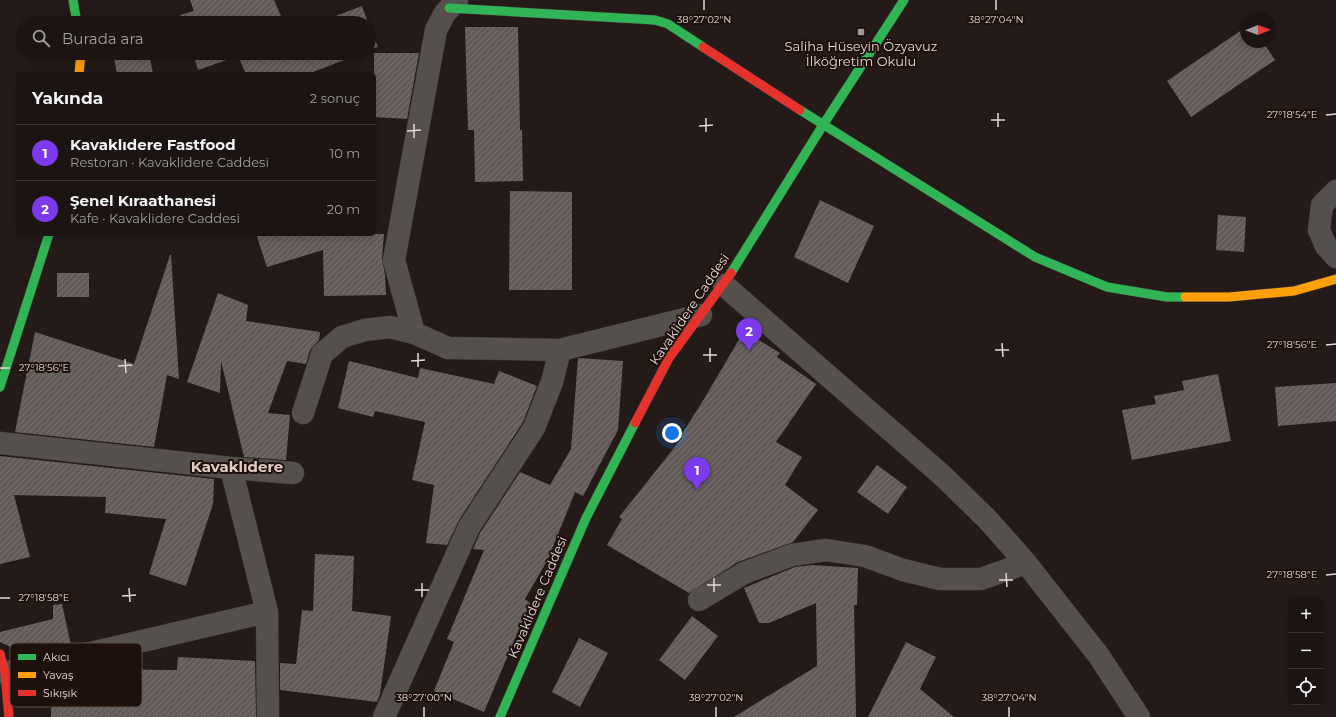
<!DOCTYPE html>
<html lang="tr">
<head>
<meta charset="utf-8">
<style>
  body { margin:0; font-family:Montserrat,sans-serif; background:#241d1b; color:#f1f3f6 }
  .controls { position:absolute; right:12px; bottom:12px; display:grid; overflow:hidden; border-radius:6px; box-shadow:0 2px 10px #0003 }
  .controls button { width:36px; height:36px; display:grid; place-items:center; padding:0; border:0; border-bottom:1px solid #393332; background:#1b1412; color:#f1f3f6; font:20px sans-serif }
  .compass { position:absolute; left:1240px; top:12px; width:36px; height:36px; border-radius:50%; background:#1b1412; box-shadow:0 2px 10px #0003; rotate:89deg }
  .you { position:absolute; left:672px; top:433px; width:14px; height:14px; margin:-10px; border:3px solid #fff; border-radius:50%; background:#1a73e8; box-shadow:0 0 0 6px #1a73e833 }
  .badge { display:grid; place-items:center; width:26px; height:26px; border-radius:50%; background:#7c3aed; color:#fff; font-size:13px; font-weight:700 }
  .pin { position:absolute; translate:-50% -33px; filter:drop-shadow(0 1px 2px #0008) }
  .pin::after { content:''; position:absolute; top:21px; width:14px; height:12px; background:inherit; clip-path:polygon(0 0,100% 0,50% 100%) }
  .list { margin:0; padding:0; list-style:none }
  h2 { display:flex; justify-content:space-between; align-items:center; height:52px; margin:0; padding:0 16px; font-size:17px }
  h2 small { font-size:13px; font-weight:400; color:#a09e9f }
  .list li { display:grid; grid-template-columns:26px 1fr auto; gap:12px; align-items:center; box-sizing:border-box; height:56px; padding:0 16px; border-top:1px solid #393332 }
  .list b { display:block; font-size:15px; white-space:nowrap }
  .list p { margin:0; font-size:13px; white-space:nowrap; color:#a09e9f }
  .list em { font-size:13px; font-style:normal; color:#a09e9f }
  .icon { flex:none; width:22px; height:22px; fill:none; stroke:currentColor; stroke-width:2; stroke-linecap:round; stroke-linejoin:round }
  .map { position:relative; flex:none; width:1336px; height:717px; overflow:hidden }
  .search { position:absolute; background:#1b1412; box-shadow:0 2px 10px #0003; left:16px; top:16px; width:360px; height:44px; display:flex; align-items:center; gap:10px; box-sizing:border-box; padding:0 14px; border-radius:22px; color:#a09e9f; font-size:15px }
  .panel { position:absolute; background:#1b1412; box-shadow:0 2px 10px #0003; left:16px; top:72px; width:360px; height:164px; border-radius:6px }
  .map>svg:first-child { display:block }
  .building { fill:url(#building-hatch) }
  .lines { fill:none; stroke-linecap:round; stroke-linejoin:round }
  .street-casing { stroke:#3f3836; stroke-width:23 }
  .fast-casing { stroke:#3f3836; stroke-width:10 }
  .slow-casing { stroke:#3f3836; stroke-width:10 }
  .jam-casing { stroke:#3f3836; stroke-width:10 }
  .street { stroke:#554f4d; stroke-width:22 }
  .fast { stroke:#30b455; stroke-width:9 }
  .slow { stroke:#ff9f0a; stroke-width:9 }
  .jam { stroke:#e5322d; stroke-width:9 }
  .ticks { fill:none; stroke:#e3d8d4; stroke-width:1.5 }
  .poi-dot { fill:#a09692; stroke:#1e100b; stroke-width:1.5 }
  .labels { text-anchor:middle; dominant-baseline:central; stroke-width:4; stroke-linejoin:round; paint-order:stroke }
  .poi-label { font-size:13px; fill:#e3d8d4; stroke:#1e100b }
  .street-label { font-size:13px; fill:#e3d8d4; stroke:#1e100b }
  .quarter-label { font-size:15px; font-weight:bold; fill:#e1cbc4; stroke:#1e100b }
  .key { fill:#1e100b; stroke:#594c47; stroke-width:1 }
  .key-label { font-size:11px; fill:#e3d8d4 }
  .ticks-label { font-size:10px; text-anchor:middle; fill:#e3d8d4; stroke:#1e100b; stroke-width:4; stroke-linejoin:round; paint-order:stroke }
</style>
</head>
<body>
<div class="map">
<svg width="1336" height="717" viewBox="0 0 1336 717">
  <defs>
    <pattern id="building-hatch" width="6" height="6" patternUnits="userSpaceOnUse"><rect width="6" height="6" fill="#635b59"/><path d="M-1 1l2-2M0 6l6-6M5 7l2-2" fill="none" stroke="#797270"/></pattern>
  </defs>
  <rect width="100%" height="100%" fill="#241b18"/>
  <path class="building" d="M 190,0 L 274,0 L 284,23 L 183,23 L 180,15 L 194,11 Z
    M 362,6 L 368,23 L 317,23 Z
    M 369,25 L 378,47 L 369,50 Z
    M 465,27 L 518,27 L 520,130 L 522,130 L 523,181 L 475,182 L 474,130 L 468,130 Z
    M 1246,27 L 1246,42 L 1263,42 L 1275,60 L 1191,117 L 1167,81 Z
    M 113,53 L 149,53 L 153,74 L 117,74 Z
    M 193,53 L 362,53 L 308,74 L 246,74 L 238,56 L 198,70 Z
    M 374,53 L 419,53 L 407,119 L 374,117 Z
    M 510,191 L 572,192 L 572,290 L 509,290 Z
    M 820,200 L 874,226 L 848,283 L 794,257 Z
    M 1218,215 L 1246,217 L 1244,252 L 1216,250 Z
    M 256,234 L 384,234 L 382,258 L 385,275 L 386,295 L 324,296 L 323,250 L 267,267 Z
    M 170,255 L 171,255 L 179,379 L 167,375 L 154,447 L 15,432 L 35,332 L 134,364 Z
    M 57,273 L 89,273 L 89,297 L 57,297 Z
    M 218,293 L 248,305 L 246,321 L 320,332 L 319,340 L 310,350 L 306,364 L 287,361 L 268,413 L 290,415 L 286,460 L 244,457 L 221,361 L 220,393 L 187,382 Z
    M 744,331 L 780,353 L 777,357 L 816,384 L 776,442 L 802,457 L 785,485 L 818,510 L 793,542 L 738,562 L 689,593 L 607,545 L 622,519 L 619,517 L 682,438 L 680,437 L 704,399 Z
    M 578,358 L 623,361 L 618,430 L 583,496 L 575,492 L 548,559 L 525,599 L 530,603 L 484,712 L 434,691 L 454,642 L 447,639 L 484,550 L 473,549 L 480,533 L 520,472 L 550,485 L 571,449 Z
    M 349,361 L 418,378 L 420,368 L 494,384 L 499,371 L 537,386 L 523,422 L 459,520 L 447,545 L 426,543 L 434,485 L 412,480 L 425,422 L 375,411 L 373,417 L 338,408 Z
    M 1218,374 L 1231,441 L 1132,460 L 1122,410 L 1156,404 L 1154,396 L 1184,390 L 1182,381 Z
    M 1336,383 L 1336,421 L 1278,426 L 1275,387 Z
    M 0,456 L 214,479 L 213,504 L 186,586 L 149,574 L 166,519 L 105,513 L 106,497 L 14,495 L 30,557 L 0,564 Z
    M 877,465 L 907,487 L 888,514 L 857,492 Z
    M 315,554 L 354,556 L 352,611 L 391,616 L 380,694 L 377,702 L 280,690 L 280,663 L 296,664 L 302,610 L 313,611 Z
    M 812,565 L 858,568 L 857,605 L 854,605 L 856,717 L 734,717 L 817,666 L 816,603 L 769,623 L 759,623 L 744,588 L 795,567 Z
    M 62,604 L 71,645 L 14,658 L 9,646 L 0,642 L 0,632 L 53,619 L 53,605 Z
    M 692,616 L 718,636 L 685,680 L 659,660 Z
    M 579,638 L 608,653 L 580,707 L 552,692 Z
    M 906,642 L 936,657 L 920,689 L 954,717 L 868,717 Z
    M 178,657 L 255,661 L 256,717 L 51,717 L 52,675 L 79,669 L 177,670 Z"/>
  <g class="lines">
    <g class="street-casing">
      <path id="street" d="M 1336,191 L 1322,205 L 1319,230 L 1326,246 L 1336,257
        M 724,285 L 943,476 L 988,520 L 1026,563 L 1099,656 L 1139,717
        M 414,333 L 394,260 L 436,30 L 445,13 L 457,0
        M 303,413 L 322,354 L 342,337 L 365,330 L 390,327 L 414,333 L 448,348 L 560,350 L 701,315
        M 0,443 L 231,468 L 267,612 L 268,717
        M 231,468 L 293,473
        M 699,600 L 744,573 L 792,555 L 826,550 L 865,556 L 903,570 L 940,579 L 981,579 L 1026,563
        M 5,673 L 267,612
        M 384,717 L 469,527 L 534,428 L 552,382 L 560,350"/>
    </g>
    <g class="fast-casing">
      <path id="fast" d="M 73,0 L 77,23
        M 449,8 L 655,20 L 668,24 L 703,47
        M 800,110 L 1035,257 L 1107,287 L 1167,297 L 1185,297
        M 731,273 L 823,125 L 904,0
        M 0,387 L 49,234
        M 500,717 L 586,518 L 635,423"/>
    </g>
    <g class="slow-casing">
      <path id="slow" d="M 79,74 L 81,53
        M 1185,297 L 1229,297 L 1294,291 L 1336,279"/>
    </g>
    <g class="jam-casing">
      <path id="jam" d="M 703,47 L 800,110
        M 635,423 L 669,358 L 731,273
        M 0,654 L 5,673 L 9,717"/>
    </g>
    <use href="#street" class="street"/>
    <use href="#fast" class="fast"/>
    <use href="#slow" class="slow"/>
    <use href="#jam" class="jam"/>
  </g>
  <path class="ticks" d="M 704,0 L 704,10M 996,0 L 996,10M 998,113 L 998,127M 1326,115 L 1336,114M 706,118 L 706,132M 991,120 L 1005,120M 414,124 L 414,138M 699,126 L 713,125M 407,131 L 421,130M 1002,343 L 1003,357M 1326,345 L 1336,344M 710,348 L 710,362M 995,350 L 1009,350M 418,353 L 418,367M 703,355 L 717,355M 125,359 L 126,373M 411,361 L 425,360M 118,366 L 132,365M 0,368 L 10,368M 1006,573 L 1007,587M 1326,575 L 1336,574M 714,578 L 714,592M 999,580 L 1013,580M 422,583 L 422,597M 707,585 L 721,585M 129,588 L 130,602M 415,590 L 429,590M 122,596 L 136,595M 0,598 L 10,598M 424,707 L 424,717M 716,707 L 716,717M 1009,707 L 1009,717"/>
  <rect class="poi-dot" x="857" y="28" width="8" height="8" rx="2"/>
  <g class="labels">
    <g class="poi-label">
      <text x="861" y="46">Saliha Hüseyin Özyavuz<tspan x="861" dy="15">İlköğretim Okulu</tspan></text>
    </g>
    <g class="street-label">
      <text transform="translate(689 309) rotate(-56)">Kavaklidere Caddesi</text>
      <text transform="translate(537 597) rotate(-67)">Kavaklidere Caddesi</text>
    </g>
    <g class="quarter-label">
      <text x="237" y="466">Kavaklıdere</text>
    </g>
  </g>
  <rect x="10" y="643" width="132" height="64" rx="6" class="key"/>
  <rect x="18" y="654" width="18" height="6" fill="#30b455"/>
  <rect x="18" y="672" width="18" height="6" fill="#ff9f0a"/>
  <rect x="18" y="690" width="18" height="6" fill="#e5322d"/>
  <g class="key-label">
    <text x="43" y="661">Akıcı</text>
    <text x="43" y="679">Yavaş</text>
    <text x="43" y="697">Sıkışık</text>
  </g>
  <g class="ticks-label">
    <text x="704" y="23">38°27'02"N</text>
    <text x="996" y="23">38°27'04"N</text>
    <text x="1292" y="118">27°18'54"E</text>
    <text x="1292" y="348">27°18'56"E</text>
    <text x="44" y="371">27°18'56"E</text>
    <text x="1292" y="578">27°18'58"E</text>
    <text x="44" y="601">27°18'58"E</text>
    <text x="424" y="701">38°27'00"N</text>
    <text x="716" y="701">38°27'02"N</text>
    <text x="1009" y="701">38°27'04"N</text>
  </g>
</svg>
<div class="controls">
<button>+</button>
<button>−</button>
<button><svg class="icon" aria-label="locate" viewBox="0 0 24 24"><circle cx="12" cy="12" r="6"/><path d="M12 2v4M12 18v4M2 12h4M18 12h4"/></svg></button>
</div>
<svg class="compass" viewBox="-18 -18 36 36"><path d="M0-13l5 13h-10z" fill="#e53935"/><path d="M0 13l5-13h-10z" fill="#a09e9f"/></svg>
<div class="you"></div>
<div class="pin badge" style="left:697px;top:490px">1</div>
<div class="pin badge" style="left:749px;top:351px">2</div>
<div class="search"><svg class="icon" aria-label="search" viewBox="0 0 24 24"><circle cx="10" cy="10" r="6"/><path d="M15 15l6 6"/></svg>Burada ara</div>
<section class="panel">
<h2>Yakında<small>2 sonuç</small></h2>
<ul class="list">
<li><span class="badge">1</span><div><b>Kavaklıdere Fastfood</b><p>Restoran · Kavaklidere Caddesi</p></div><em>10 m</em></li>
<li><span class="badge">2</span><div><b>Şenel Kıraathanesi</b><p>Kafe · Kavaklidere Caddesi</p></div><em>20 m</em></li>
</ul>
</section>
</div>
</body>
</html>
